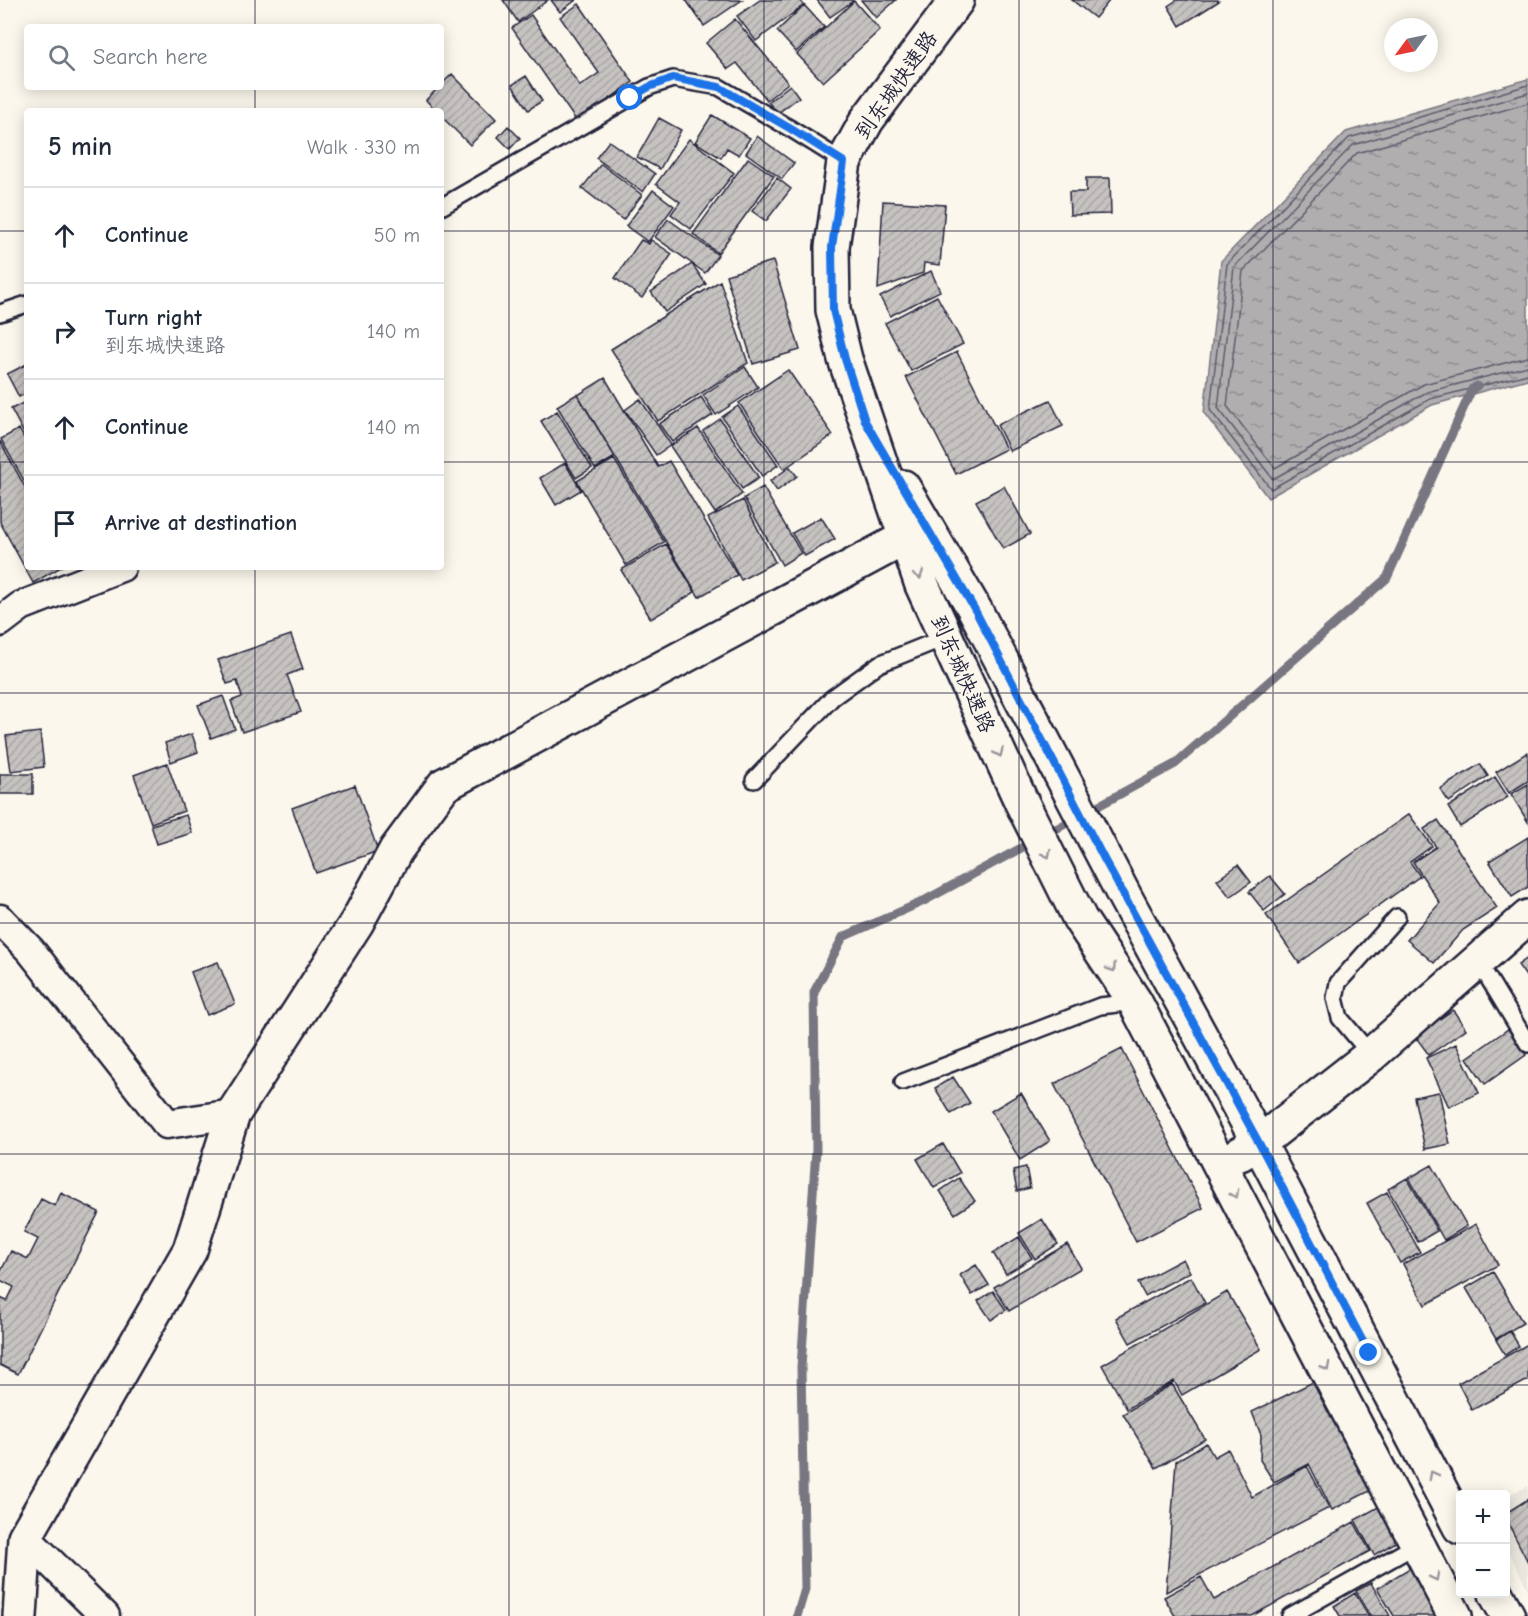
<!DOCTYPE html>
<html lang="en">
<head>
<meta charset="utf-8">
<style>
  body { margin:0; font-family:"Comic Neue","LXGW WenKai TC",sans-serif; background:#f2f2f3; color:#1f2937 }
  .controls { position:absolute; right:18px; bottom:18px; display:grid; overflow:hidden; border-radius:6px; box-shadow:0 3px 15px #0003 }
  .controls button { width:54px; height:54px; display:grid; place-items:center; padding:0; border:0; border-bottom:2px solid #e0e1e3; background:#fff; color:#1f2937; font:30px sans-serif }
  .compass { position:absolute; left:1384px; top:18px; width:54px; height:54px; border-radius:50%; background:#fff; box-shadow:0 3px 15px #0003; rotate:237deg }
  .stop { position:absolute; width:18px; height:18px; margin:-14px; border:4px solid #1a73e8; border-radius:50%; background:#fff }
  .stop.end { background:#1a73e8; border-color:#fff; box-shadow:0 2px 6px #0008 }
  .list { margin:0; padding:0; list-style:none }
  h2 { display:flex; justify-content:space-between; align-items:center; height:78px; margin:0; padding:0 24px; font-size:26px }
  h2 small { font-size:20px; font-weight:400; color:#747a83 }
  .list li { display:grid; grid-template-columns:39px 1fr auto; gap:18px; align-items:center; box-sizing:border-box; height:96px; padding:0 24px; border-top:2px solid #e0e1e3 }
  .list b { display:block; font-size:22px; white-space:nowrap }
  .list p { margin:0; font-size:20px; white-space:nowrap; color:#747a83 }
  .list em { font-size:20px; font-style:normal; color:#747a83 }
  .icon { flex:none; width:33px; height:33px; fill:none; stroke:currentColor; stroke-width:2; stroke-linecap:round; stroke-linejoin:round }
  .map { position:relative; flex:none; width:1528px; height:1616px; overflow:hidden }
  .search { position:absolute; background:#fff; box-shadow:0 3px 15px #0003; left:24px; top:24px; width:420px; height:66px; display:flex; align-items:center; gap:15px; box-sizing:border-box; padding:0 21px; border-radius:6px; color:#747a83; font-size:22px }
  .panel { position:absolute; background:#fff; box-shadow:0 3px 15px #0003; left:24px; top:108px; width:420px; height:462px; border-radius:6px }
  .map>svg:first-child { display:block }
  .built { fill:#ebe7df }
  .water { fill:url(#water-ripples); stroke:#787681; stroke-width:1.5 }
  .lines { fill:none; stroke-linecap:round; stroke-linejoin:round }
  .shore { stroke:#5b5a6a; stroke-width:1.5 }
  .stream { stroke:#787681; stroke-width:9 }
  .building { fill:url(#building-hatch); stroke:#22223b; stroke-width:1.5 }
  .lane-casing { stroke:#22223b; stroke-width:20 }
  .street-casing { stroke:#22223b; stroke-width:33 }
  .secondary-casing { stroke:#22223b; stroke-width:38 }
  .lane { stroke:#fbf7ec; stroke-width:15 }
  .street { stroke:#fbf7ec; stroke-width:28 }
  .secondary { stroke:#fbf7ec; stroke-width:33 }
  .oneway { stroke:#99979c }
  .route { stroke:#1a73e8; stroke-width:8 }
  .grid { fill:none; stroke:#22223b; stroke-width:1.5; stroke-opacity:0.55 }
  .labels { text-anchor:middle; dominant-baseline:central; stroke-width:4.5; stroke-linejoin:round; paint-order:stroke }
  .street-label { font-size:21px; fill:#22223b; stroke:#fbf7ec }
</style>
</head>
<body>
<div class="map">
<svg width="1528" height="1616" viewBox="0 0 1528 1616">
  <defs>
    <pattern id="water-ripples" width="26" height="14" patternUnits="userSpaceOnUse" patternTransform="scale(1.5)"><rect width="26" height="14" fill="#b1aeb0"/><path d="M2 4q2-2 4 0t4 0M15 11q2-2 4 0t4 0" fill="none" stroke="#908d90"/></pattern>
    <pattern id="building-hatch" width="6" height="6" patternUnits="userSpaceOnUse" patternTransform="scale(1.5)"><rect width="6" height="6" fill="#c6c2c0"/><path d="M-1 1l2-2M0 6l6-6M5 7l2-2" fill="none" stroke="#aaa6a6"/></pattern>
  </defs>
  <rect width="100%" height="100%" fill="#fbf7ec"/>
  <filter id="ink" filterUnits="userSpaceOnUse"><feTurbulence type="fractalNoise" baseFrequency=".0167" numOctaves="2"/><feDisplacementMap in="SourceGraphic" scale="12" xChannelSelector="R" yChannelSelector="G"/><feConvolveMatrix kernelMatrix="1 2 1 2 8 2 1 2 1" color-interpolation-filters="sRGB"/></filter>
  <g filter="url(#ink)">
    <path class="built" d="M 1528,1486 L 1528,1590 L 1506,1547 L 1506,1496 Z"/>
    <path class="water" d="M 1528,79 L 1528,379 L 1432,405 L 1268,498 L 1204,413 L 1221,261 L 1346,132 Z"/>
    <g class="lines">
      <path class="shore" d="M 1528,85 L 1349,138 L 1227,264 L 1210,410 L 1271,489 L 1430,399 L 1528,374
        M 1528,93 L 1353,145 L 1234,267 L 1218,408 L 1273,479 L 1427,392 L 1528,366
        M 1528,103 L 1357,153 L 1243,271 L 1227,406 L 1275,468 L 1424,384 L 1528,357"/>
      <path class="stream" d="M 797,1616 L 805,1589 L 801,1367 L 816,1150 L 814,992 L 843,937 L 922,902 L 1175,764 L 1387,578 L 1472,389 L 1477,386"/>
    </g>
    <path class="building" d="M 503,0 L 548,0 L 518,22 Z
      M 551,0 L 576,0 L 560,12 Z
      M 686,0 L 742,0 L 704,26 Z
      M 760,0 L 800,0 L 804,5 L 756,41 L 737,16 Z
      M 817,0 L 852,0 L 853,1 L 830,17 Z
      M 861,0 L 896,0 L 876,18 Z
      M 1072,0 L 1107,0 L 1109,1 L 1095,18 Z
      M 1177,0 L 1218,0 L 1219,1 L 1180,26 L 1168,6 Z
      M 854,1 L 880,30 L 823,82 L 797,54 Z
      M 579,4 L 633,82 L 577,122 L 512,28 L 531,15 L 580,86 L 599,73 L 560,17 Z
      M 804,5 L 824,27 L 796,52 L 777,31 Z
      M 735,19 L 788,83 L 767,100 L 737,63 L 728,69 L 706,43 Z
      M 452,74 L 496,119 L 470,145 L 441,116 L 441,111 L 436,111 L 426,100 Z
      M 526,76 L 542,101 L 528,110 L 512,85 Z
      M 790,85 L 799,97 L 778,113 L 768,102 Z
      M 712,115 L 750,138 L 739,155 L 727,148 L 721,158 L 695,142 Z
      M 659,118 L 681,130 L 660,169 L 637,157 Z
      M 508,126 L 520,138 L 510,149 L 498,137 Z
      M 757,136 L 794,163 L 782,179 L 746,153 Z
      M 689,139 L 734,173 L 691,229 L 671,214 L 680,202 L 656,184 Z
      M 609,141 L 655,174 L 643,192 L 596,158 Z
      M 748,158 L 774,176 L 718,253 L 693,234 Z
      M 601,164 L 642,195 L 623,220 L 582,188 Z
      M 777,178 L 791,189 L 766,221 L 752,211 Z
      M 1086,178 L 1110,178 L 1111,214 L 1070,215 L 1069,192 L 1086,192 Z
      M 653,190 L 674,206 L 648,242 L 626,226 Z
      M 883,201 L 945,205 L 940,265 L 924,263 L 923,273 L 878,289 Z
      M 668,219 L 718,255 L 705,273 L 655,237 Z
      M 641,240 L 649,244 L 651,240 L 672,254 L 642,298 L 615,278 Z
      M 773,261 L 800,350 L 753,364 L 726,275 Z
      M 692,264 L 706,284 L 665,312 L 651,292 Z
      M 931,271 L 940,291 L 890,316 L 880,297 Z
      M 720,281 L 748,363 L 658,421 L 611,349 Z
      M 937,296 L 963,344 L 911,371 L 885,323 Z
      M 957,352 L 1006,449 L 956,474 L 906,377 Z
      M 27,364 L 27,393 L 19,397 L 7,374 Z
      M 745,367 L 758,387 L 716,415 L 703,395 Z
      M 788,370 L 833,435 L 784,469 L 739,403 Z
      M 605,378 L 658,467 L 669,461 L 737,575 L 699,597 L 578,395 Z
      M 577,394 L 615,457 L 595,469 L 557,406 Z
      M 701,397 L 713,415 L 672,442 L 659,424 Z
      M 640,399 L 671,445 L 656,455 L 625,410 Z
      M 1050,400 L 1063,426 L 1010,451 L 997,425 Z
      M 27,401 L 27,439 L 11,409 Z
      M 738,406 L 778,465 L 762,476 L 722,417 Z
      M 557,411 L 592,468 L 576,478 L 541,421 Z
      M 720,419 L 759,478 L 742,489 L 703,431 Z
      M 698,428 L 742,494 L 715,513 L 670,446 Z
      M 19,429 L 27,443 L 27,486 L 1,439 Z
      M 0,441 L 27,491 L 27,567 L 61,567 L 33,583 L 0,522 Z
      M 614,459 L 664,542 L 626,565 L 577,481 Z
      M 565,463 L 581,490 L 556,505 L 540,478 Z
      M 790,467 L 797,476 L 777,491 L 770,481 Z
      M 1004,486 L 1030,534 L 1003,549 L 976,501 Z
      M 763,487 L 801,553 L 782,565 L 744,498 Z
      M 743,500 L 775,562 L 741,580 L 708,518 Z
      M 821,517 L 835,539 L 805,556 L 792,533 Z
      M 666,544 L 695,592 L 651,619 L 621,570 Z
      M 291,635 L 303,669 L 287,675 L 301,712 L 242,732 L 231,701 L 242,697 L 237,681 L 227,684 L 218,660 Z
      M 223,696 L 235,729 L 211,738 L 198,705 Z
      M 40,732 L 44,767 L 11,771 L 6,736 Z
      M 192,734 L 198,752 L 171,762 L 165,743 Z
      M 1528,752 L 1528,781 L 1509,793 L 1496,772 Z
      M 167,763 L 184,811 L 151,823 L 134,775 Z
      M 1480,764 L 1488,776 L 1449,802 L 1440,789 Z
      M 0,774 L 33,774 L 33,794 L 0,794 Z
      M 1495,777 L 1508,797 L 1460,827 L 1448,807 Z
      M 1528,784 L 1528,822 L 1511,794 Z
      M 355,785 L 378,851 L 316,873 L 292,808 Z
      M 1409,814 L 1432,846 L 1410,862 L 1420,876 L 1299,963 L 1266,915 Z
      M 186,815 L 192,833 L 157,844 L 151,825 Z
      M 1438,820 L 1497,908 L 1463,930 L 1434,963 L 1407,940 L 1440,903 L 1413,862 L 1436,847 L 1424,829 Z
      M 1528,837 L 1528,887 L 1512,897 L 1489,861 Z
      M 1238,865 L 1251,882 L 1230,897 L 1217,880 Z
      M 1270,876 L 1285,894 L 1264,911 L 1249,892 Z
      M 1528,958 L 1528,979 L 1518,965 Z
      M 218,962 L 235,1004 L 207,1015 L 191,972 Z
      M 1453,1010 L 1466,1029 L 1429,1055 L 1415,1036 Z
      M 1508,1029 L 1526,1055 L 1485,1084 L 1467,1058 Z
      M 1456,1044 L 1479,1093 L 1449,1107 L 1426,1058 Z
      M 1122,1049 L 1203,1208 L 1136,1242 L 1054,1084 Z
      M 953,1077 L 970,1103 L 951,1114 L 935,1088 Z
      M 1439,1092 L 1450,1144 L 1425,1149 L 1414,1097 Z
      M 1021,1093 L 1050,1141 L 1020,1160 L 991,1111 Z
      M 943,1144 L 960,1173 L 934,1188 L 917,1159 Z
      M 1432,1165 L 1467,1226 L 1444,1240 L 1409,1178 Z
      M 1026,1167 L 1030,1188 L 1017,1191 L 1013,1170 Z
      M 959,1178 L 975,1201 L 955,1214 L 940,1191 Z
      M 1407,1178 L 1437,1231 L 1418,1242 L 1388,1189 Z
      M 1387,1192 L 1420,1252 L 1400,1263 L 1367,1203 Z
      M 61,1193 L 99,1212 L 18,1374 L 0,1365 L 0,1298 L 7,1301 L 14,1287 L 0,1280 L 0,1273 L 11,1251 L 28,1259 L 38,1239 L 24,1232 L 41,1199 L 55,1206 Z
      M 1042,1219 L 1058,1244 L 1035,1259 L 1019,1233 Z
      M 1476,1224 L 1498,1265 L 1425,1305 L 1403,1264 Z
      M 1019,1237 L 1032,1258 L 1006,1274 L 993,1253 Z
      M 1067,1244 L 1081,1268 L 1009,1311 L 994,1287 Z
      M 1183,1259 L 1190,1272 L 1145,1296 L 1138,1283 Z
      M 976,1265 L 989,1285 L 972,1295 L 960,1275 Z
      M 1493,1272 L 1523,1323 L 1496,1339 L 1466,1288 Z
      M 1191,1277 L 1205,1303 L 1130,1343 L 1116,1318 Z
      M 993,1291 L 1006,1310 L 991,1320 L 978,1301 Z
      M 1227,1292 L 1261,1349 L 1182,1395 L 1174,1381 L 1127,1409 L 1102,1365 Z
      M 1510,1331 L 1519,1346 L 1505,1355 L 1496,1340 Z
      M 1528,1344 L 1528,1380 L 1472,1410 L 1458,1383 Z
      M 1319,1379 L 1374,1489 L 1332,1510 L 1309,1464 L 1274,1482 L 1260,1460 L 1261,1435 L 1252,1412 Z
      M 1172,1384 L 1205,1439 L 1156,1468 L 1123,1414 Z
      M 1206,1443 L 1214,1457 L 1228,1449 L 1252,1497 L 1307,1466 L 1329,1508 L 1166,1592 L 1176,1461 Z
      M 1528,1499 L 1528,1562 L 1506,1519 L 1506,1513 Z
      M 1382,1505 L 1401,1539 L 1374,1555 L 1355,1520 Z
      M 1354,1522 L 1370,1551 L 1252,1616 L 1175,1616 L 1164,1597 L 1201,1577 L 1214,1600 Z
      M 1413,1566 L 1441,1616 L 1394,1616 L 1377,1588 Z
      M 1371,1583 L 1390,1616 L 1371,1616 L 1356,1591 Z
      M 1355,1593 L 1369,1616 L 1340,1616 L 1334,1606 Z"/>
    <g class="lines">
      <g class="lane-casing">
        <path id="lane" d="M 441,207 L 649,87 L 673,79 L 719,87 L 791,129 L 844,162
          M 0,313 L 27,304
          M 754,780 L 832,698 L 879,664 L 946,637
          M 1478,961 L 1528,1044
          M 1371,1055 L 1340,1018 L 1335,998 L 1338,983 L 1397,917
          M 903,1082 L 1100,1006 L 1135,1002
          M 1290,1616 L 1418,1544"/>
      </g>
      <g class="street-casing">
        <path id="street" d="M 0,622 L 21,606 L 121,567
          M 0,919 L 31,951 L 167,1124 L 233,1114
          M 25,1537 L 105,1616"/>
      </g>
      <g class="secondary-casing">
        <path id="secondary" d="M 957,0 L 867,120 L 844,162 L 832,247 L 833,310 L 845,359 L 922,585 L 1021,801 L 1080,919 L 1135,1002 L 1455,1616
          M 903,487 L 975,610 L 1126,899 L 1259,1143 L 1460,1527
          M 1240,1154 L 1259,1143 L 1371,1055 L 1528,917
          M 1496,1594 L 1508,1616
          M 20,1616 L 25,1537 L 190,1250 L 233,1114 L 357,922 L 396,850 L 444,785 L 905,538"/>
      </g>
      <use href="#lane" class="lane"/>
      <use href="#street" class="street"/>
      <use href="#secondary" class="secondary"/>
    </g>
    <defs><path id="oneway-chevron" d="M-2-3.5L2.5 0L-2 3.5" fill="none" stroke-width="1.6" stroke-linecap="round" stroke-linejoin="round" transform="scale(1.5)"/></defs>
    <g class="oneway">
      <use href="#oneway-chevron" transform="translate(919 575) rotate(70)"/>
      <use href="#oneway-chevron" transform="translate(999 753) rotate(66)"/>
      <use href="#oneway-chevron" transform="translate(1047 854) rotate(63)"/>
      <use href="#oneway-chevron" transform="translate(1112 968) rotate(57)"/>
      <use href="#oneway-chevron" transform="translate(1235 1194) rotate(62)"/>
      <use href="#oneway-chevron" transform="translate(1326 1367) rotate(62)"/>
      <use href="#oneway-chevron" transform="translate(1433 1475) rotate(-118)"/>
      <use href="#oneway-chevron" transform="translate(1435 1577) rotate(63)"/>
    </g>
  </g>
  <g class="lines" filter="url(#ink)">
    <path class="route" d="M 630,98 L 649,87 L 673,78 L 719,87 L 791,129 L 844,162 L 832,247 L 833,310 L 845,359 L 865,421 L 975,610 L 1104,859 L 1259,1143 L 1369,1353"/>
  </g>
  <path class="grid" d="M 255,0 L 255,27M 509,0 L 509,1616M 764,0 L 764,1616M 1019,0 L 1019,1616M 1273,0 L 1273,1616M 255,87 L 255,111M 0,231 L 27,231M 441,231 L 1528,231M 0,462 L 27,462M 441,462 L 1528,462M 255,567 L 255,1616M 0,693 L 1528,693M 0,923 L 1528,923M 0,1154 L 1528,1154M 0,1385 L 1528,1385"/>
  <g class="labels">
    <g class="street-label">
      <text transform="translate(896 85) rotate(-55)">到东城快速路</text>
      <text transform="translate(963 674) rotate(66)">到东城快速路</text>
    </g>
  </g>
</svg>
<div class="controls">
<button>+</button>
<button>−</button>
</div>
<svg class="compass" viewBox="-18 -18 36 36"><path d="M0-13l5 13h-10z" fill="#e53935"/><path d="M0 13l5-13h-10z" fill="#747a83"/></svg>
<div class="stop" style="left:630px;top:98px"></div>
<div class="stop end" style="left:1369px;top:1353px"></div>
<div class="search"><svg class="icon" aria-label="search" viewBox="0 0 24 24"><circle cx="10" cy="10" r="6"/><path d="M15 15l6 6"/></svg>Search here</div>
<section class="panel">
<h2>5 min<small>Walk · 330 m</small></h2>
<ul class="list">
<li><svg class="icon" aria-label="ahead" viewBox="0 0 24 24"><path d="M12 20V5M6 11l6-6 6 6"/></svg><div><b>Continue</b></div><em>50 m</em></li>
<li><svg class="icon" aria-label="right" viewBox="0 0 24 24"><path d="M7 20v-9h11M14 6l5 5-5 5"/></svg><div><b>Turn right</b><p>到东城快速路</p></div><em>140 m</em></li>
<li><svg class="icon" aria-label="ahead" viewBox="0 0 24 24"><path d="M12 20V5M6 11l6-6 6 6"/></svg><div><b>Continue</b></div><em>140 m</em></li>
<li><svg class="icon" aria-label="arrive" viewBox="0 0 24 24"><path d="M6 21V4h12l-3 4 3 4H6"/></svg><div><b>Arrive at destination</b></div></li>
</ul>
</section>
</div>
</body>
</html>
